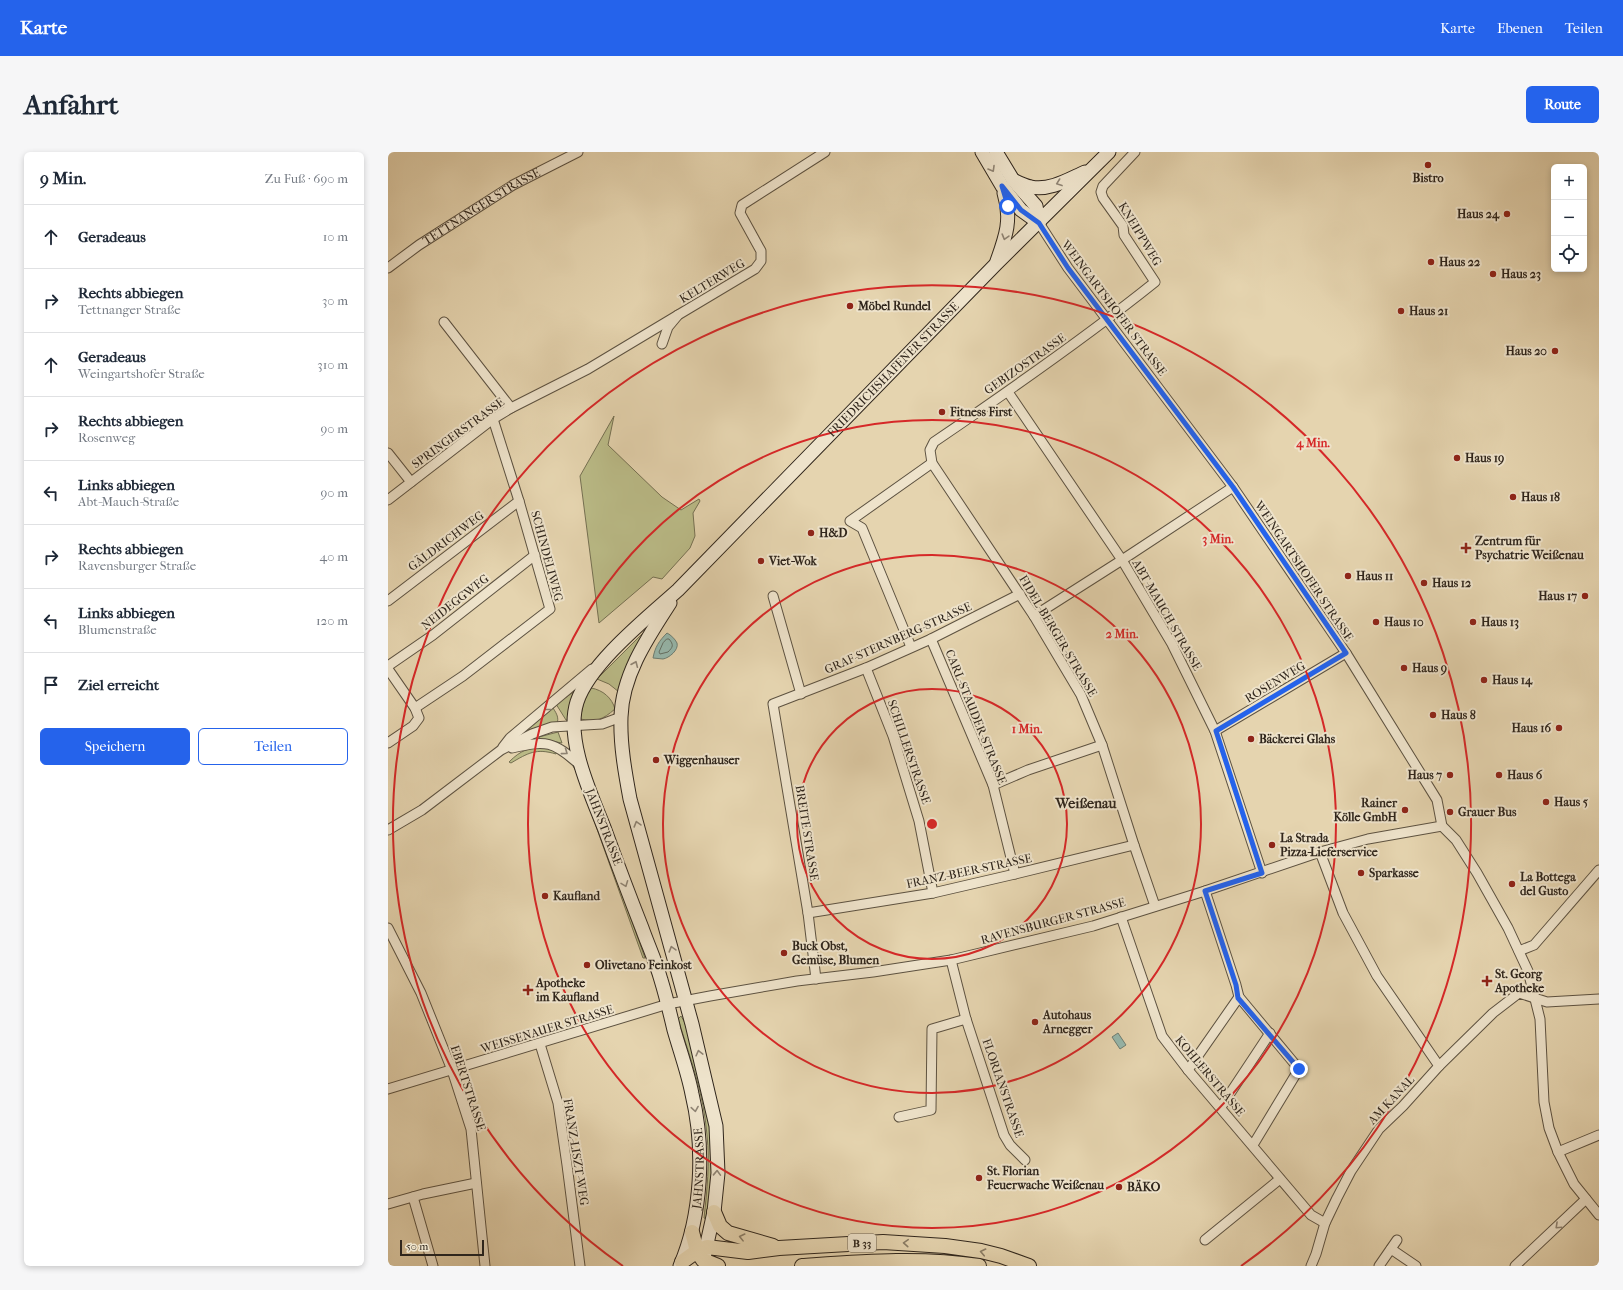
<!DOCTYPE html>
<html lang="de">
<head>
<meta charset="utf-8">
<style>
  body { margin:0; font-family:"IM FELL French Canon",serif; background:#f6f6f7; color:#1f2937 }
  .controls { position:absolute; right:12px; top:12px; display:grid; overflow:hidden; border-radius:6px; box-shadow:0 2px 6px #0003 }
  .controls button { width:36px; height:36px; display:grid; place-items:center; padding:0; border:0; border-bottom:1px solid #e0e1e3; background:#fff; color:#1f2937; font:20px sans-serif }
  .scale { position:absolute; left:12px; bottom:10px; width:84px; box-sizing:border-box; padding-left:4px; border:2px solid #30261c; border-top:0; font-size:11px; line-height:14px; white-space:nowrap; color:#30261c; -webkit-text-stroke:3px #eee3cb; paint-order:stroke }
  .stop { position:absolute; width:12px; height:12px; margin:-9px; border:3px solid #2563eb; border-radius:50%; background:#fff }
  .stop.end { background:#2563eb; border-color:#fff; box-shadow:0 1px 4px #0008 }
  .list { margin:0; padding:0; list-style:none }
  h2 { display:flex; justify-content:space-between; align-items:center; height:52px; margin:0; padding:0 16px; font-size:17px }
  h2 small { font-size:13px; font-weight:400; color:#747a83 }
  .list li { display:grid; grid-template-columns:26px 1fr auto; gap:12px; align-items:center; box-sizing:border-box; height:64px; padding:0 16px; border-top:1px solid #e0e1e3 }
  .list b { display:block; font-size:15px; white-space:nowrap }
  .list p { margin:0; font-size:13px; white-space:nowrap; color:#747a83 }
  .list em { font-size:13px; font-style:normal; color:#747a83 }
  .actions { display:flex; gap:8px; padding:12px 16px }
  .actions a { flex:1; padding:9px 0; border:1px solid #2563eb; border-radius:6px; text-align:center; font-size:14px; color:#2563eb }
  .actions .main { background:#2563eb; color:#fff }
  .icon { flex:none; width:22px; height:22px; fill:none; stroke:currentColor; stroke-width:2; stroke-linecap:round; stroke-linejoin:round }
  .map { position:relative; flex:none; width:1211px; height:1114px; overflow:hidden; border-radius:6px }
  header { display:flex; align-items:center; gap:24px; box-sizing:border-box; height:56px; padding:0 20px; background:#2563eb; color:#fff }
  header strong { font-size:19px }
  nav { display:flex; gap:22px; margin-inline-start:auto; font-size:14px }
  .intro { display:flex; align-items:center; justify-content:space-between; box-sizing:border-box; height:96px; padding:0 24px }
  h1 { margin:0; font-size:28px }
  .button { padding:10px 18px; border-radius:6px; background:#2563eb; color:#fff; font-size:14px; font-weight:700 }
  main { display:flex; gap:24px; padding:0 24px }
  aside { flex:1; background:#fff; border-radius:6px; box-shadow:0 2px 6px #0003 }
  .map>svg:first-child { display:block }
  .green { fill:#babb87; stroke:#757052 }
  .water { fill:#96b8ad; stroke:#6d7e73 }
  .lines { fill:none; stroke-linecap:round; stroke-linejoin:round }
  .shore { stroke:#636f64; stroke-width:1 }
  .street-casing { stroke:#5d5241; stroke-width:11 }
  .secondary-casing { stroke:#30261c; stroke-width:15 }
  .primary-casing { stroke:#30261c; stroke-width:16 }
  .street { stroke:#eee3cb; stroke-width:9 }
  .secondary { stroke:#eee3cb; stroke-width:13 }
  .primary { stroke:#e5d4af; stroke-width:14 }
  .oneway { stroke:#8f8474 }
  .oneway2 { stroke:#8a7d66 }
  .route { stroke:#2563eb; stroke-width:5 }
  .ring { fill:none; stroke:#d62828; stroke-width:2 }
  .poi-dot { fill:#8f2418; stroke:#eee3cb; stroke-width:1.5 }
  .labels { text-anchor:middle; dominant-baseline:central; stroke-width:4; stroke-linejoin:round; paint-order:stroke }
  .shield { fill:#eee3cb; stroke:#695f50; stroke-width:1 }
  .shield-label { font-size:11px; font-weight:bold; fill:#30261c }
  .poi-label { font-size:12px; font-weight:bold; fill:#30261c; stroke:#eee3cb; text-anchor:start }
  .street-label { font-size:12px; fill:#30261c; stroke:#eee3cb }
  .quarter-label { font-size:14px; font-weight:bold; fill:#30261c; stroke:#eee3cb }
  .centre { fill:#d62828; stroke:#eee3cb; stroke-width:2 }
  .ring-label { font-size:12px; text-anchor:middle; font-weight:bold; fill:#d62828; stroke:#eee3cb; stroke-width:4; stroke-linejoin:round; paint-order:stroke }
</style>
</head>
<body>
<header>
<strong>Karte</strong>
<nav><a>Karte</a><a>Ebenen</a><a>Teilen</a></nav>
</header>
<div class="intro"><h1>Anfahrt</h1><a class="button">Route</a></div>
<main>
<aside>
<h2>9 Min.<small>Zu Fuß · 690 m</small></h2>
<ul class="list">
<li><svg class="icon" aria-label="ahead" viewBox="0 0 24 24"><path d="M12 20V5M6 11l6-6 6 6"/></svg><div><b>Geradeaus</b></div><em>10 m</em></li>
<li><svg class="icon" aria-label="right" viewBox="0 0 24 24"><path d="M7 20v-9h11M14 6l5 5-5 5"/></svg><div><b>Rechts abbiegen</b><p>Tettnanger Straße</p></div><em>30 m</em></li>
<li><svg class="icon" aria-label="ahead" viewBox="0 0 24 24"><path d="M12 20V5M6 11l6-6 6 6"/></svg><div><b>Geradeaus</b><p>Weingartshofer Straße</p></div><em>310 m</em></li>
<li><svg class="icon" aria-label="right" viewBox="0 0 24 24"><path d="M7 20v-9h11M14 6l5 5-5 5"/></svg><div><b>Rechts abbiegen</b><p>Rosenweg</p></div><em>90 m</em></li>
<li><svg class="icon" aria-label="left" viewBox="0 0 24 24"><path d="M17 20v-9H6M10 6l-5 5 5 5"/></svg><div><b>Links abbiegen</b><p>Abt-Mauch-Straße</p></div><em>90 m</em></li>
<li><svg class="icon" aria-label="right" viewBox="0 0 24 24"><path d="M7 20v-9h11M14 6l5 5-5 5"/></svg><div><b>Rechts abbiegen</b><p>Ravensburger Straße</p></div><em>40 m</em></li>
<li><svg class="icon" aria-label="left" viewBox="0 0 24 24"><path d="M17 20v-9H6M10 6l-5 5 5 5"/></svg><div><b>Links abbiegen</b><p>Blumenstraße</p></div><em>120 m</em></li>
<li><svg class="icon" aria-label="arrive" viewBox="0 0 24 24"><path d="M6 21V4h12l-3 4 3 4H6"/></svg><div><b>Ziel erreicht</b></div></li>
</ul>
<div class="actions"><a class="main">Speichern</a><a>Teilen</a></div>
</aside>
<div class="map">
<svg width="1211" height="1114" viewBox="0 0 1211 1114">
  <rect width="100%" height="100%" fill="#e5d4af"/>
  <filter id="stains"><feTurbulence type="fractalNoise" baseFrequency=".005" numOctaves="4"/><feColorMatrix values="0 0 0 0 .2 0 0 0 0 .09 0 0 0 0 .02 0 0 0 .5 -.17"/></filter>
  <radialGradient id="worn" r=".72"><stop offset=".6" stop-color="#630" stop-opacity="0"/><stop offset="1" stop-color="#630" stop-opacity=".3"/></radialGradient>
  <path class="green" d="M 226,264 L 220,293 L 274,345 L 293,358 L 311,347 L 312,349 L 305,361 L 307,384 L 302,396 L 274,427 L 265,425 L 211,471 L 192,324 Z
    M 254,482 L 256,482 L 231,540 L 221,532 L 209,527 Z
    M 203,536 C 215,538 224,546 227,557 C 214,568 209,570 192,567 L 197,545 Z
    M 187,539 L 181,568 L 178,568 L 168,552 Z
    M 165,556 C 169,562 171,566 169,572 L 155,574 L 136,579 Z
    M 170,580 L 174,591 L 152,587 L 151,585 Z
    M 157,595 L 170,598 L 168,602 C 148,596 140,601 123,611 L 121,610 C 133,598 140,596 157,595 Z
    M 176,602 L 190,618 L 257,806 L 255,806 L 189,621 L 185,614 L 175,605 Z
    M 293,864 L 296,869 L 304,893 L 324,982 L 325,1018 L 320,1068 L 316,1066 C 319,1038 322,1011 319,983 C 316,943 302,905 290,867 Z"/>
  <path class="water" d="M 279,481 C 283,483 287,487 289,491 C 291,498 281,506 275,507 C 272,507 268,506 265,506 C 267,495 271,489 279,481 Z
    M 730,881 L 738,893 L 732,897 L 724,885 Z"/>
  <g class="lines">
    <path class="shore" d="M 279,487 L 281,487 C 286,493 285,495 280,500 L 272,502 L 271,500 L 275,491 Z"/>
    <g class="street-casing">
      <g id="street">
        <path d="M 747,0 L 715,34 L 713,40 L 715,46 L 735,74 L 736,83 L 767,130 C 696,187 621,239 546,290 L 542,298 L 544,311 L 646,464 L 693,543 L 714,593 L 746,693 L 767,754"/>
        <path d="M 651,71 L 680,116 L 845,335 L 958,501 L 1049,648 L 1054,674 L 1068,688 L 1089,721 L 1120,776 L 1140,819 L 1152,867 L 1156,950 L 1161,976 L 1170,1000 L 1186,1032 L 1211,1063"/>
        <path id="s1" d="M 0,116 L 31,93 L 125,33 L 190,0"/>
        <path d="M 56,170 L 123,256"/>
        <path d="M 274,192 L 280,175 L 290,163 L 367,117 L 373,109 L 373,99 L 352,61 L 354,53 L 437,0"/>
        <path d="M 620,240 L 734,408 L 784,492 L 827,579 L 874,721"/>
        <path d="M 0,301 L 23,330"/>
        <path d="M 0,348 L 105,267 L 123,256 L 200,217 L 290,163"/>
        <path d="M 385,444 L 413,542"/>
        <path d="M 0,449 L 131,349"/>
        <path d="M 646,464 L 734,408 L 845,335"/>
        <path d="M 543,487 L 605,633 L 627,722"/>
        <path d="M 523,495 L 474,376 L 462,369 L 544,311"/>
        <path d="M 0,514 L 45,483 L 147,403"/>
        <path d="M 478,516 L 505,584 L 531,669 L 545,741"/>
        <path d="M 0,517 L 27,556 L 31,566 L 25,574 L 0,591"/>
        <path d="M 27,556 L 75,524 L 162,457 L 131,349 L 105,267"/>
        <path d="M 827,579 L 958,501"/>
        <path d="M 115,595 L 122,586 L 204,517"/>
        <path d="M 124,596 C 159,588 165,589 192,613"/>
        <path d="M 605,633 L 640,618 L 714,593"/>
        <path d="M 0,678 L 34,658 L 113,598 L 144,582 L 164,575 L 214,572 L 233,565"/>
        <path d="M 932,700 L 955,761 L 989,824 L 1051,914"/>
        <path d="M 817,739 L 848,833 L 851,845 L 911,917 L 865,993"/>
        <path d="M 420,761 L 545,741 L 627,722 L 746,693"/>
        <path d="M 733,765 L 774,884 L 800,918 L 923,1063 L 937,1071"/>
        <path d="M 0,776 L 33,841 L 64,918 L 83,977 L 97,1114"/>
        <path d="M 1131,799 L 1146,793 L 1211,718"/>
        <path d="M 563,808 L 578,867 L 616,983 L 622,993 L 637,1008"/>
        <path d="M 428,827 L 420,761 L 385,552 L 478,516 L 543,487 L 632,442"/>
        <path d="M 152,892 L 170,951 L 179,1013 L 192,1114"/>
        <path d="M 800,918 L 851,845"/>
        <path d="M 0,937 L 280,852 L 322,844 L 409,829 L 485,820 L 563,808 L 705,774 L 817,739 L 932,700 L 980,687 L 1054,674"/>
        <path d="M 833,955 L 882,881"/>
        <path d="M 511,965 L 543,958 L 544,877 L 578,867"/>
        <path d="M 1170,1000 L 1211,983"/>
        <path d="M 25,1045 L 45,1114"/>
        <path d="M 0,1052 L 35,1042 L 88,1031"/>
        <path d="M 817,1088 L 892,1027"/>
        <path d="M 1003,1097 L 1028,1114"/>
        <path d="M 923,1114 L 928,1102 L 937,1071 L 949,1046 L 963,1019 L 991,977 L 1015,954 L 1051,914 L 1105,861 L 1131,841 L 1159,850 L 1211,847"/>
        <path d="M 991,1114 L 1009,1088"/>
        <path d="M 1127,1114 L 1198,1047"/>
      </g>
    </g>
    <g class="secondary-casing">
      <g id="secondary">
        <path d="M 594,0 L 614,34 L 633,58 L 651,71"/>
        <path d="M 608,0 L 625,28 L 648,54 L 651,71"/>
        <path d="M 625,28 C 631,31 637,34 643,35 C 662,39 681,27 697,20"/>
        <path d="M 609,109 C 618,84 624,67 616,41"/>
        <path d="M 282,451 C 260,485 234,523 233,565 C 232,592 237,620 242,647 L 304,872 L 328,974 L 330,1021 L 326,1060 L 316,1105"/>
        <path id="s2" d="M 292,1114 C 314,1063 317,996 304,942 C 300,921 292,899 286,878 C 282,861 278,844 273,828 C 268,810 260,793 254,776 C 241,743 229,711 217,678 C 203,642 177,588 189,550 C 202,511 260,465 290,438 L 608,112 L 721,0"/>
      </g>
    </g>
    <g class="primary-casing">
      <path id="primary" d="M 326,1060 L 332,1074 L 340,1081 L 385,1094
        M 304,1080 L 309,1099 L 315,1108 L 330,1114
        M 294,1110 L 309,1099 L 319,1095 L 360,1100 L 391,1096 L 495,1090 L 557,1094 L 593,1099 L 613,1104 L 641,1114
        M 414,1114 C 473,1110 532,1105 591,1114"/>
    </g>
    <use href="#street" class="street"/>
    <use href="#secondary" class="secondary"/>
    <use href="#primary" class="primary"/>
  </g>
  <defs><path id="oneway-chevron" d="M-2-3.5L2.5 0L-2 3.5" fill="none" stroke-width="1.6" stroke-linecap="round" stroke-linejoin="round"/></defs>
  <g class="oneway">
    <use href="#oneway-chevron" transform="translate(604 17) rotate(60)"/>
    <use href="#oneway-chevron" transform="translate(671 31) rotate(160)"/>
    <use href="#oneway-chevron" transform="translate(617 85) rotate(106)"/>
    <use href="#oneway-chevron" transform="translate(247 512) rotate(-67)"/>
    <use href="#oneway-chevron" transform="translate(159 556) rotate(141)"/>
    <use href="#oneway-chevron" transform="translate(177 600) rotate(36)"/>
    <use href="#oneway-chevron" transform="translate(249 672) rotate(-106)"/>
    <use href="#oneway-chevron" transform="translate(237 732) rotate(69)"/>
    <use href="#oneway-chevron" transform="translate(284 797) rotate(-106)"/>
    <use href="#oneway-chevron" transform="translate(311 901) rotate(-104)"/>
    <use href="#oneway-chevron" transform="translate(307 957) rotate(81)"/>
    <use href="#oneway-chevron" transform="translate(329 1021) rotate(-88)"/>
    <use href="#oneway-chevron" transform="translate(1170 1074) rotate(137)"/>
  </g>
  <g class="oneway2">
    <use href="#oneway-chevron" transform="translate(354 1085) rotate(-166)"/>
    <use href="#oneway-chevron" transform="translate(518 1091) rotate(-176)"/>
    <use href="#oneway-chevron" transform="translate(595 1100) rotate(-168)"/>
  </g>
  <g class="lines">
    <path class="route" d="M 620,54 L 614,34 L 633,58 L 651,71 L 680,116 L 845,335 L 958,501 L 828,579 L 874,721 L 817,739 L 848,833 L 850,846 L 911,917"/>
  </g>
  <g class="ring">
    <circle cx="544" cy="672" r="135"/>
    <circle cx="544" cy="672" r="269"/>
    <circle cx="544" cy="672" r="404"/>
    <path d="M235 1114A539 539 0 1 1 853 1114"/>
  </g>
  <g class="poi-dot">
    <circle cx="1040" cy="13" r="4"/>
    <circle cx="1119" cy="62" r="4"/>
    <circle cx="1043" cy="110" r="4"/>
    <circle cx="1105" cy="122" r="4"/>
    <circle cx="462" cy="154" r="4"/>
    <circle cx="1013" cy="159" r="4"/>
    <circle cx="1167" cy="199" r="4"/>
    <circle cx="554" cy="260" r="4"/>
    <circle cx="1069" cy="306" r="4"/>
    <circle cx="1125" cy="345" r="4"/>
    <circle cx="423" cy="381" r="4"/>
    <path d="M1076 390h4v4h4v4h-4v4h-4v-4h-4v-4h4z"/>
    <circle cx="373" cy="409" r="4"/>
    <circle cx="960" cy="424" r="4"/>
    <circle cx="1036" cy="431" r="4"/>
    <circle cx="1197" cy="444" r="4"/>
    <circle cx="988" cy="470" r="4"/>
    <circle cx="1085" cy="470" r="4"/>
    <circle cx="1016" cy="516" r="4"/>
    <circle cx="1096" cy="528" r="4"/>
    <circle cx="1045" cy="563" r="4"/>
    <circle cx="1171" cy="576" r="4"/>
    <circle cx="863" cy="587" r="4"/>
    <circle cx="268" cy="608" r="4"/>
    <circle cx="1062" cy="623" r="4"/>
    <circle cx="1111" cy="623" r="4"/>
    <circle cx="1158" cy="650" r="4"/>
    <circle cx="1017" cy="658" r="4"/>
    <circle cx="1062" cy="660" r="4"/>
    <circle cx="884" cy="693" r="4"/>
    <circle cx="973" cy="721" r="4"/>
    <circle cx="1124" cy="732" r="4"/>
    <circle cx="157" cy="744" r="4"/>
    <circle cx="396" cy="801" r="4"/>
    <circle cx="199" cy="813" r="4"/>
    <path d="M1097 823h4v4h4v4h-4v4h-4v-4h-4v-4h4z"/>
    <path d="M138 832h4v4h4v4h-4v4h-4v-4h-4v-4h4z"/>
    <circle cx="647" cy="870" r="4"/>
    <circle cx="591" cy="1026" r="4"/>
    <circle cx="731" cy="1035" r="4"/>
  </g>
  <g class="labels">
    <rect class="shield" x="460" y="1082" width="28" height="18" rx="3"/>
    <g class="shield-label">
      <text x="474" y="1091">B 33</text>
    </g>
    <g class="poi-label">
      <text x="1040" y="26" text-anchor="middle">Bistro</text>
      <text x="1111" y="62" text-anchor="end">Haus 24</text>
      <text x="1051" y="110">Haus 22</text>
      <text x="1113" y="122">Haus 23</text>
      <text x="470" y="154">Möbel Rundel</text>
      <text x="1021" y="159">Haus 21</text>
      <text x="1159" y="199" text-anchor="end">Haus 20</text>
      <text x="562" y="260">Fitness First</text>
      <text x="1077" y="306">Haus 19</text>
      <text x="1133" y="345">Haus 18</text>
      <text x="431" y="381">H&amp;D</text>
      <text x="1087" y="389">Zentrum für<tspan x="1087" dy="14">Psychatrie Weißenau</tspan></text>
      <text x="381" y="409">Viet-Wok</text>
      <text x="968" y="424">Haus 11</text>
      <text x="1044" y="431">Haus 12</text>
      <text x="1189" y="444" text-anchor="end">Haus 17</text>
      <text x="996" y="470">Haus 10</text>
      <text x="1093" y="470">Haus 13</text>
      <text x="1024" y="516">Haus 9</text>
      <text x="1104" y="528">Haus 14</text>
      <text x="1053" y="563">Haus 8</text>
      <text x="1163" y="576" text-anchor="end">Haus 16</text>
      <text x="871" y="587">Bäckerei Glahs</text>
      <text x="276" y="608">Wiggenhauser</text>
      <text x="1054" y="623" text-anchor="end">Haus 7</text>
      <text x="1119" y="623">Haus 6</text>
      <text x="1166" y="650">Haus 5</text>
      <text x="1009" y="651" text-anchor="end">Rainer<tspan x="1009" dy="14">Kölle GmbH</tspan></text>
      <text x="1070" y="660">Grauer Bus</text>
      <text x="892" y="686">La Strada<tspan x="892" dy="14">Pizza-Lieferservice</tspan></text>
      <text x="981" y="721">Sparkasse</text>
      <text x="1132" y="725">La Bottega<tspan x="1132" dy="14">del Gusto</tspan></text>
      <text x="165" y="744">Kaufland</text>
      <text x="404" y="794">Buck Obst,<tspan x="404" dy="14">Gemüse, Blumen</tspan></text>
      <text x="207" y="813">Olivetano Feinkost</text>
      <text x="1107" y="822">St. Georg<tspan x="1107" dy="14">Apotheke</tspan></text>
      <text x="148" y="831">Apotheke<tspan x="148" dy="14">im Kaufland</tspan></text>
      <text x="655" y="863">Autohaus<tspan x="655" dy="14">Arnegger</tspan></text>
      <text x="599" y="1019">St. Florian<tspan x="599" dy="14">Feuerwache Weißenau</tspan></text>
      <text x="739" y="1035">BÄKO</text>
    </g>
    <g class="street-label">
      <text stroke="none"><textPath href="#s1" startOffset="112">TETTNANGER STRASSE</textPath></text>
      <text transform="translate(752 82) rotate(59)">KNEIPPWEG</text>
      <text transform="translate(324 129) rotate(-31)">KELTERWEG</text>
      <text transform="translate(726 156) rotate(53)">WEINGARTSHOFER STRASSE</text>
      <text transform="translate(637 212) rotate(-35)">GEBIZOSTRASSE</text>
      <text stroke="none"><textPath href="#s2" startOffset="1047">FRIEDRICHSHAFENER STRASSE</textPath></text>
      <text transform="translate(70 281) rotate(-36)">SPRINGERSTRASSE</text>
      <text transform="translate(58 389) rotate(-37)">GÄLDRICHWEG</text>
      <text transform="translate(159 404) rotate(75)">SCHINDELIWEG</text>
      <text transform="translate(916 419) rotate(56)">WEINGARTSHOFER STRASSE</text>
      <text transform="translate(67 450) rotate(-38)">NEIDEGGWEG</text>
      <text transform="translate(779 463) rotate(60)">ABT-MAUCH-STRASSE</text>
      <text transform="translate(670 484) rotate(59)">FIDEL-BERGER-STRASSE</text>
      <text transform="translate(510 486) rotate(-24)">GRAF-STERNBERG-STRASSE</text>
      <text transform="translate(887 530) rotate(-31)">ROSENWEG</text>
      <text transform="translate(588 565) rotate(68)">CARL-STAUDER-STRASSE</text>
      <text transform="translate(521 600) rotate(71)">SCHILLERSTRASSE</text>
      <text transform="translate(216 675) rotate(69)">JAHNSTRASSE</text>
      <text transform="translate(419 681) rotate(81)">BREITE STRASSE</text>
      <text transform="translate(581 719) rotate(-12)">FRANZ-BEER-STRASSE</text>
      <text transform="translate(665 769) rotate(-15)">RAVENSBURGER STRASSE</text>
      <text transform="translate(159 877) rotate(-17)">WEISSENAUER STRASSE</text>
      <text transform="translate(822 924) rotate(50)">KOHLERSTRASSE</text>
      <text transform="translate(80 936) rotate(72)">EBERTSTRASSE</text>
      <text transform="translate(615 936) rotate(71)">FLORIANSTRASSE</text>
      <text transform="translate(1003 948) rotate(-47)">AM KANAL</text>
      <text transform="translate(188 1000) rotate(81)">FRANZ-LISZT-WEG</text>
      <text stroke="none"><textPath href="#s2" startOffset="100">JAHNSTRASSE</textPath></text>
    </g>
    <g class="quarter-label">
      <text x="698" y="651">Weißenau</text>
    </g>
  </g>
  <circle cx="544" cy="672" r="6" class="centre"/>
  <g class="ring-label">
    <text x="925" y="295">4 Min.</text>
    <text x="830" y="391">3 Min.</text>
    <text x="734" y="486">2 Min.</text>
    <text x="639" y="581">1 Min.</text>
  </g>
  <rect width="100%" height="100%" filter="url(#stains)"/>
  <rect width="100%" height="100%" fill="url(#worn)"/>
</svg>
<div class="controls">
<button>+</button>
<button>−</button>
<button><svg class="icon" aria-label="locate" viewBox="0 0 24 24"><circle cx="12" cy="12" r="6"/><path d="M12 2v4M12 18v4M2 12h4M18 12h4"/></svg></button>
</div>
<div class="scale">50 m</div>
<div class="stop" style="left:620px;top:54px"></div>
<div class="stop end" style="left:911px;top:917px"></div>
</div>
</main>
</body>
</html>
